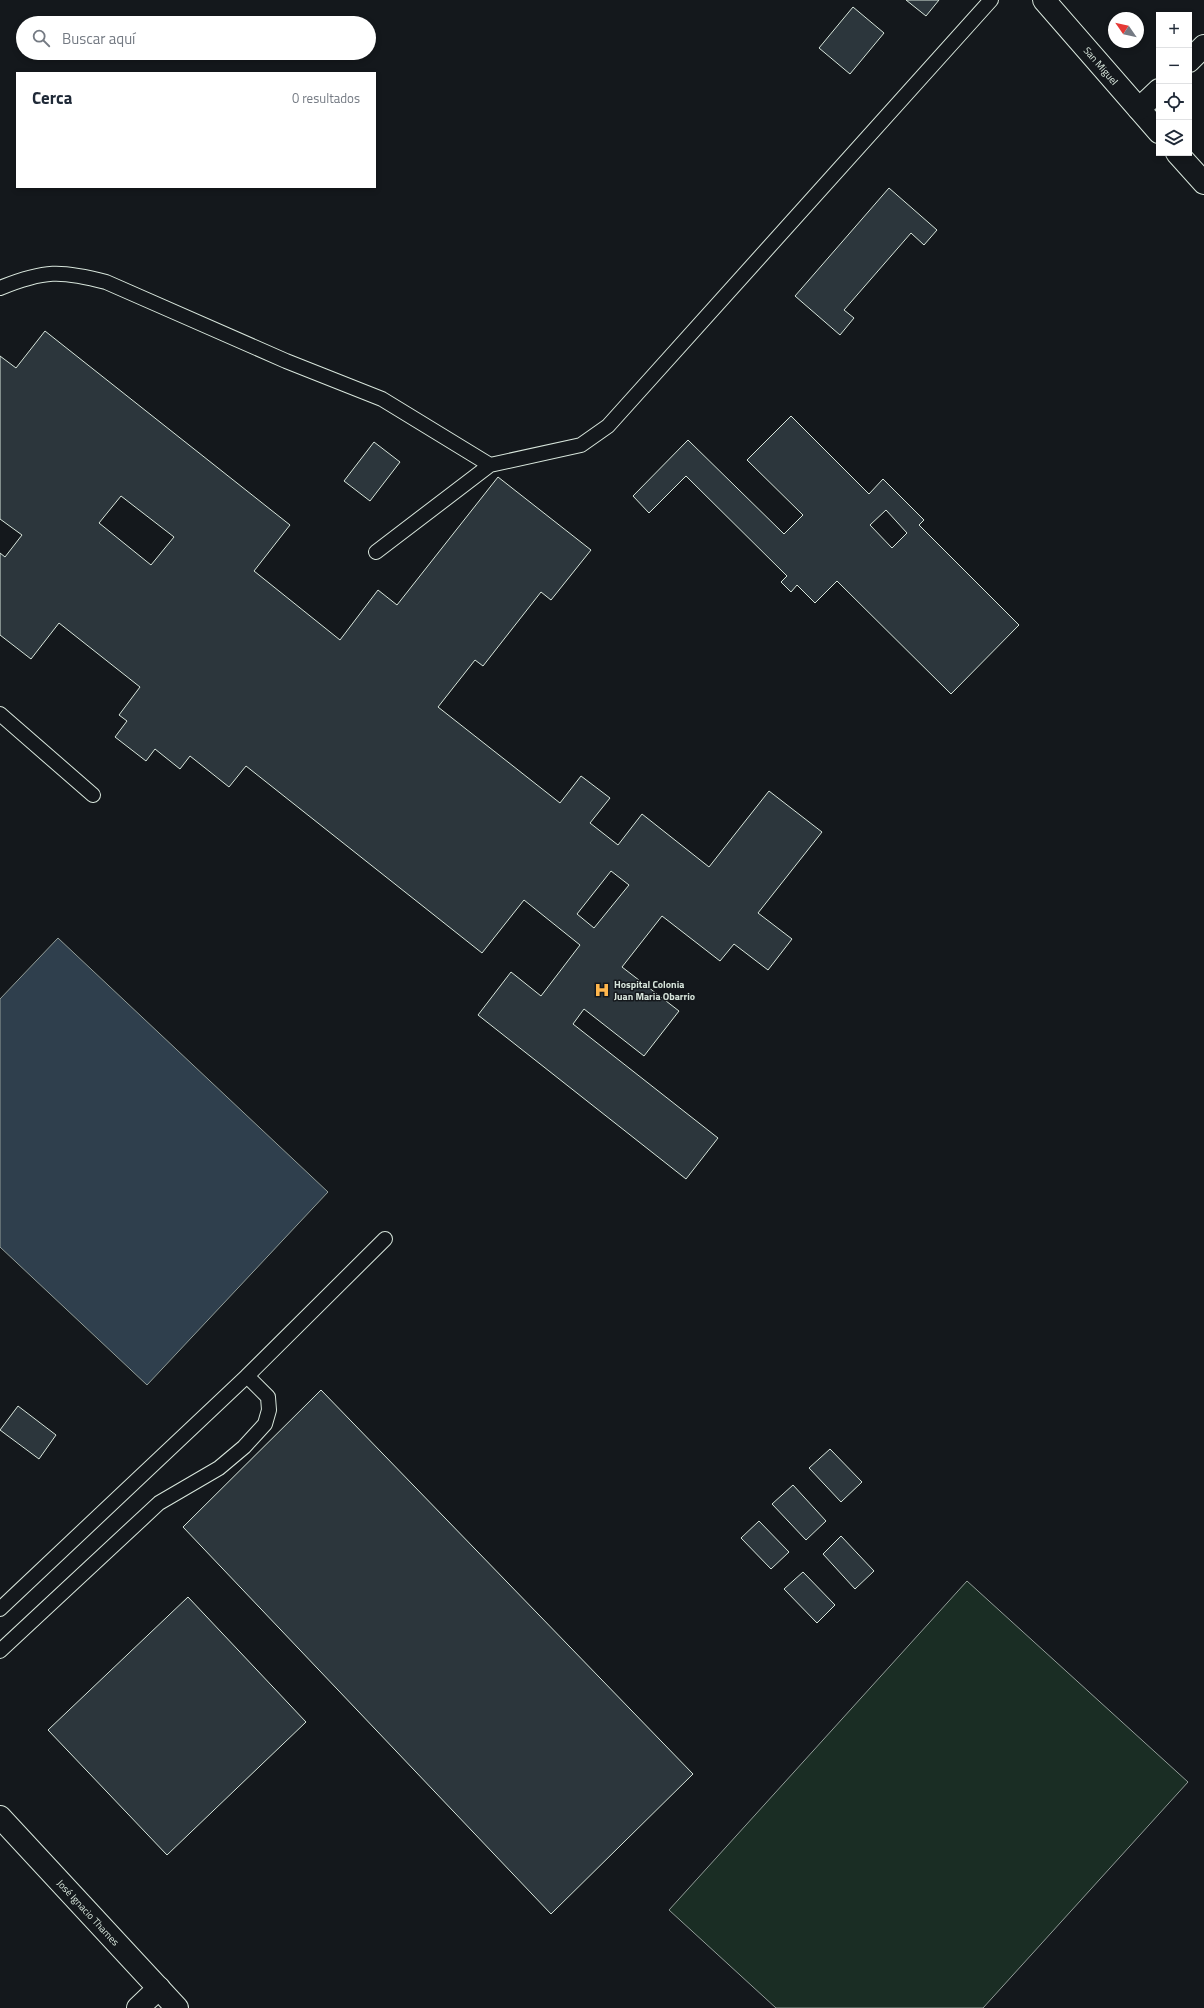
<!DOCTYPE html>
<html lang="es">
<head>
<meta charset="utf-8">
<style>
  body { margin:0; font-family:"Titillium Web",sans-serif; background:#f2f2f3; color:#1f2937 }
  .controls { position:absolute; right:12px; top:12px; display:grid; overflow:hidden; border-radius:0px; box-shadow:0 2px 6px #0003 }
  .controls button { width:36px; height:36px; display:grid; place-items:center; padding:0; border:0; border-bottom:1px solid #e0e1e3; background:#fff; color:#1f2937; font:20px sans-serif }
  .compass { position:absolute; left:1108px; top:12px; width:36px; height:36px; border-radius:50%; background:#fff; box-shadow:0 2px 6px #0003; rotate:304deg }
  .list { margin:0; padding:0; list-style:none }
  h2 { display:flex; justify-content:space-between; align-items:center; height:52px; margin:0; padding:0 16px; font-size:17px }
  h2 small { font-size:13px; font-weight:400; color:#747a83 }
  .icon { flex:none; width:22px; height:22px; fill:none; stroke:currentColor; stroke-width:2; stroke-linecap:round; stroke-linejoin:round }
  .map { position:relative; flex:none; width:1204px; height:2008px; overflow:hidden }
  .search { position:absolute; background:#fff; box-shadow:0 2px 6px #0003; left:16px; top:16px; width:360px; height:44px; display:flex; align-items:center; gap:10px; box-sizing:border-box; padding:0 14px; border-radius:22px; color:#747a83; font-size:15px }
  .panel { position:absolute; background:#fff; box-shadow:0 2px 6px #0003; left:16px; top:72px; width:360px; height:116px; border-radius:0px }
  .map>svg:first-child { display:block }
  .green { fill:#1a2d24; stroke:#939e99 }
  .water { fill:#2f3f4d; stroke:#939e99 }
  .building { fill:#2c363c; stroke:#d8e6dc; fill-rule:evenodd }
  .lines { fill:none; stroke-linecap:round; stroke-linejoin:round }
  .service-casing { stroke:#d8e6dc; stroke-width:16 }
  .minor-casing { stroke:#d8e6dc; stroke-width:24 }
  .service { stroke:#14181c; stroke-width:14 }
  .minor { stroke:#14181c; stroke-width:22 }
  .labels { text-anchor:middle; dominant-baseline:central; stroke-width:3; stroke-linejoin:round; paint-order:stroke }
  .street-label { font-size:10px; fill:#d8e6dc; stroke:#14181c }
  .poi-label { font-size:10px; font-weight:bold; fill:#d8e6dc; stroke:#14181c; text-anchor:start }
</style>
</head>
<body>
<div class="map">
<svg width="1204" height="2008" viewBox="0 0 1204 2008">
  <rect width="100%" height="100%" fill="#14181c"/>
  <path class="green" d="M 967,1581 L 1188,1782 L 983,2008 L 776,2008 L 669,1910 Z"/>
  <path class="water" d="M 58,938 L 328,1192 L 147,1385 L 0,1247 L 0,999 Z"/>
  <path class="building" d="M 906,0 L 939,0 L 926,16 Z
    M 853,7 L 884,33 L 850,74 L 819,48 Z
    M 889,188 L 937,230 L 924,245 L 911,233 L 844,310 L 854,318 L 840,335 L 795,296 Z
    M 45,331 L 290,525 L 254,571 L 340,640 L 378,590 L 397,605 L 498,477 L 591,550 L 551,600 L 541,592 L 483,666 L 475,660 L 438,707 L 560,803 L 581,776 L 610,798 L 590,823 L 618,845 L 642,814 L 709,867 L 769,791 L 822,832 L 758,913 L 792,939 L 768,970 L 734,944 L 720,961 L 662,916 L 622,967 L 679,1011 L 644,1056 L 584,1009 L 573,1024 L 718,1138 L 686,1179 L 478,1015 L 511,972 L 541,996 L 580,945 L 524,900 L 482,953 L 246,766 L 229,787 L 190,756 L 180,769 L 155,749 L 146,761 L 115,737 L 127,721 L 119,715 L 140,687 L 59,623 L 31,659 L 0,635 L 0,553 L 5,557 L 22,535 L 0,519 L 0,356 L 16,368 ZM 121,496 L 174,537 L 151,565 L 99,523 ZM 611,871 L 629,885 L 594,928 L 577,914 Z
    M 791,416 L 869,494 L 883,479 L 924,520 L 919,525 L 1019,625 L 951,694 L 837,581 L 815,603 L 797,585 L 791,592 L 781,582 L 787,576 L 686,476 L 649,513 L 633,496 L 688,440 L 784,534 L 803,515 L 747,460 ZM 886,510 L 907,533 L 892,548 L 870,525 Z
    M 374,442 L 400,462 L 370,501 L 344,481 Z
    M 321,1390 L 693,1774 L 551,1914 L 183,1527 Z
    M 18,1406 L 56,1435 L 39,1459 L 0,1430 Z
    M 830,1449 L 862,1482 L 841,1502 L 809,1468 Z
    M 793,1485 L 826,1521 L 806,1540 L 772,1504 Z
    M 759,1521 L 789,1552 L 771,1569 L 741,1538 Z
    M 841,1536 L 874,1571 L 855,1589 L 823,1554 Z
    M 803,1572 L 835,1605 L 817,1623 L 784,1589 Z
    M 188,1597 L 306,1722 L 167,1855 L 48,1730 Z"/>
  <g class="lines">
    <g class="service-casing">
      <path id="service" d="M 0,288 C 44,270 61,270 106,282 L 286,361 L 382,399 L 490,465
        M 376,552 L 490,465 L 581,445 L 608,426 L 991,0
        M 0,714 L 93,795
        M 0,1609 L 247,1376 L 385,1239
        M 0,1651 L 159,1503 L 219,1468 L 244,1447 L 265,1424 L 269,1410 L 268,1397 L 247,1376"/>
    </g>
    <g class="minor-casing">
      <g id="minor">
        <path id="s1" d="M 1044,0 L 1159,132"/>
        <path d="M 1189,61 L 1204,46"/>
        <path d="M 1139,109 L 1159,90"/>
        <path d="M 1177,153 L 1204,183"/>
        <path id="s2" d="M 0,1817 L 177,2008"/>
        <path d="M 138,2008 L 159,1988"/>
      </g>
    </g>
    <use href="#service" class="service"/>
    <use href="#minor" class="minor"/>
  </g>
  <defs>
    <g id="hospital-bare" transform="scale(1.2)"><path d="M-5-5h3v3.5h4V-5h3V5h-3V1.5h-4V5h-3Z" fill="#ffb74d" stroke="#14181c" stroke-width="2.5" paint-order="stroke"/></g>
  </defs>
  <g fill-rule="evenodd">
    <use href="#hospital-bare" x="602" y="990"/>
  </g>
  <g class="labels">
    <g class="street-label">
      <text stroke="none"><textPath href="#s1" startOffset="87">San Miguel</textPath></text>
      <text stroke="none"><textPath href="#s2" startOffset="130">José Ignacio Thames</textPath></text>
    </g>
    <g class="poi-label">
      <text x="614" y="984">Hospital Colonia<tspan x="614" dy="12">Juan Maria Obarrio</tspan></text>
    </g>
  </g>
</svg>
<div class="controls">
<button>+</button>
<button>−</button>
<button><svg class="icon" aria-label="locate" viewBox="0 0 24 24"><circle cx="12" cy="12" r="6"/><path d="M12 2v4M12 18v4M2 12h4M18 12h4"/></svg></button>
<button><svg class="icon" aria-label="layers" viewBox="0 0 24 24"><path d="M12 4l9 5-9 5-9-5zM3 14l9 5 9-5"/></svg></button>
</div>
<svg class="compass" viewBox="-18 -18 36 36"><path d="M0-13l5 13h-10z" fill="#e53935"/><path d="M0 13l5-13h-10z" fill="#747a83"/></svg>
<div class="search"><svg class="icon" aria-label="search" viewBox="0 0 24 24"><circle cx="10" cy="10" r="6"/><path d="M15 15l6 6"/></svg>Buscar aquí</div>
<section class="panel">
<h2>Cerca<small>0 resultados</small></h2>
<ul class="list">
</ul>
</section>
</div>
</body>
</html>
